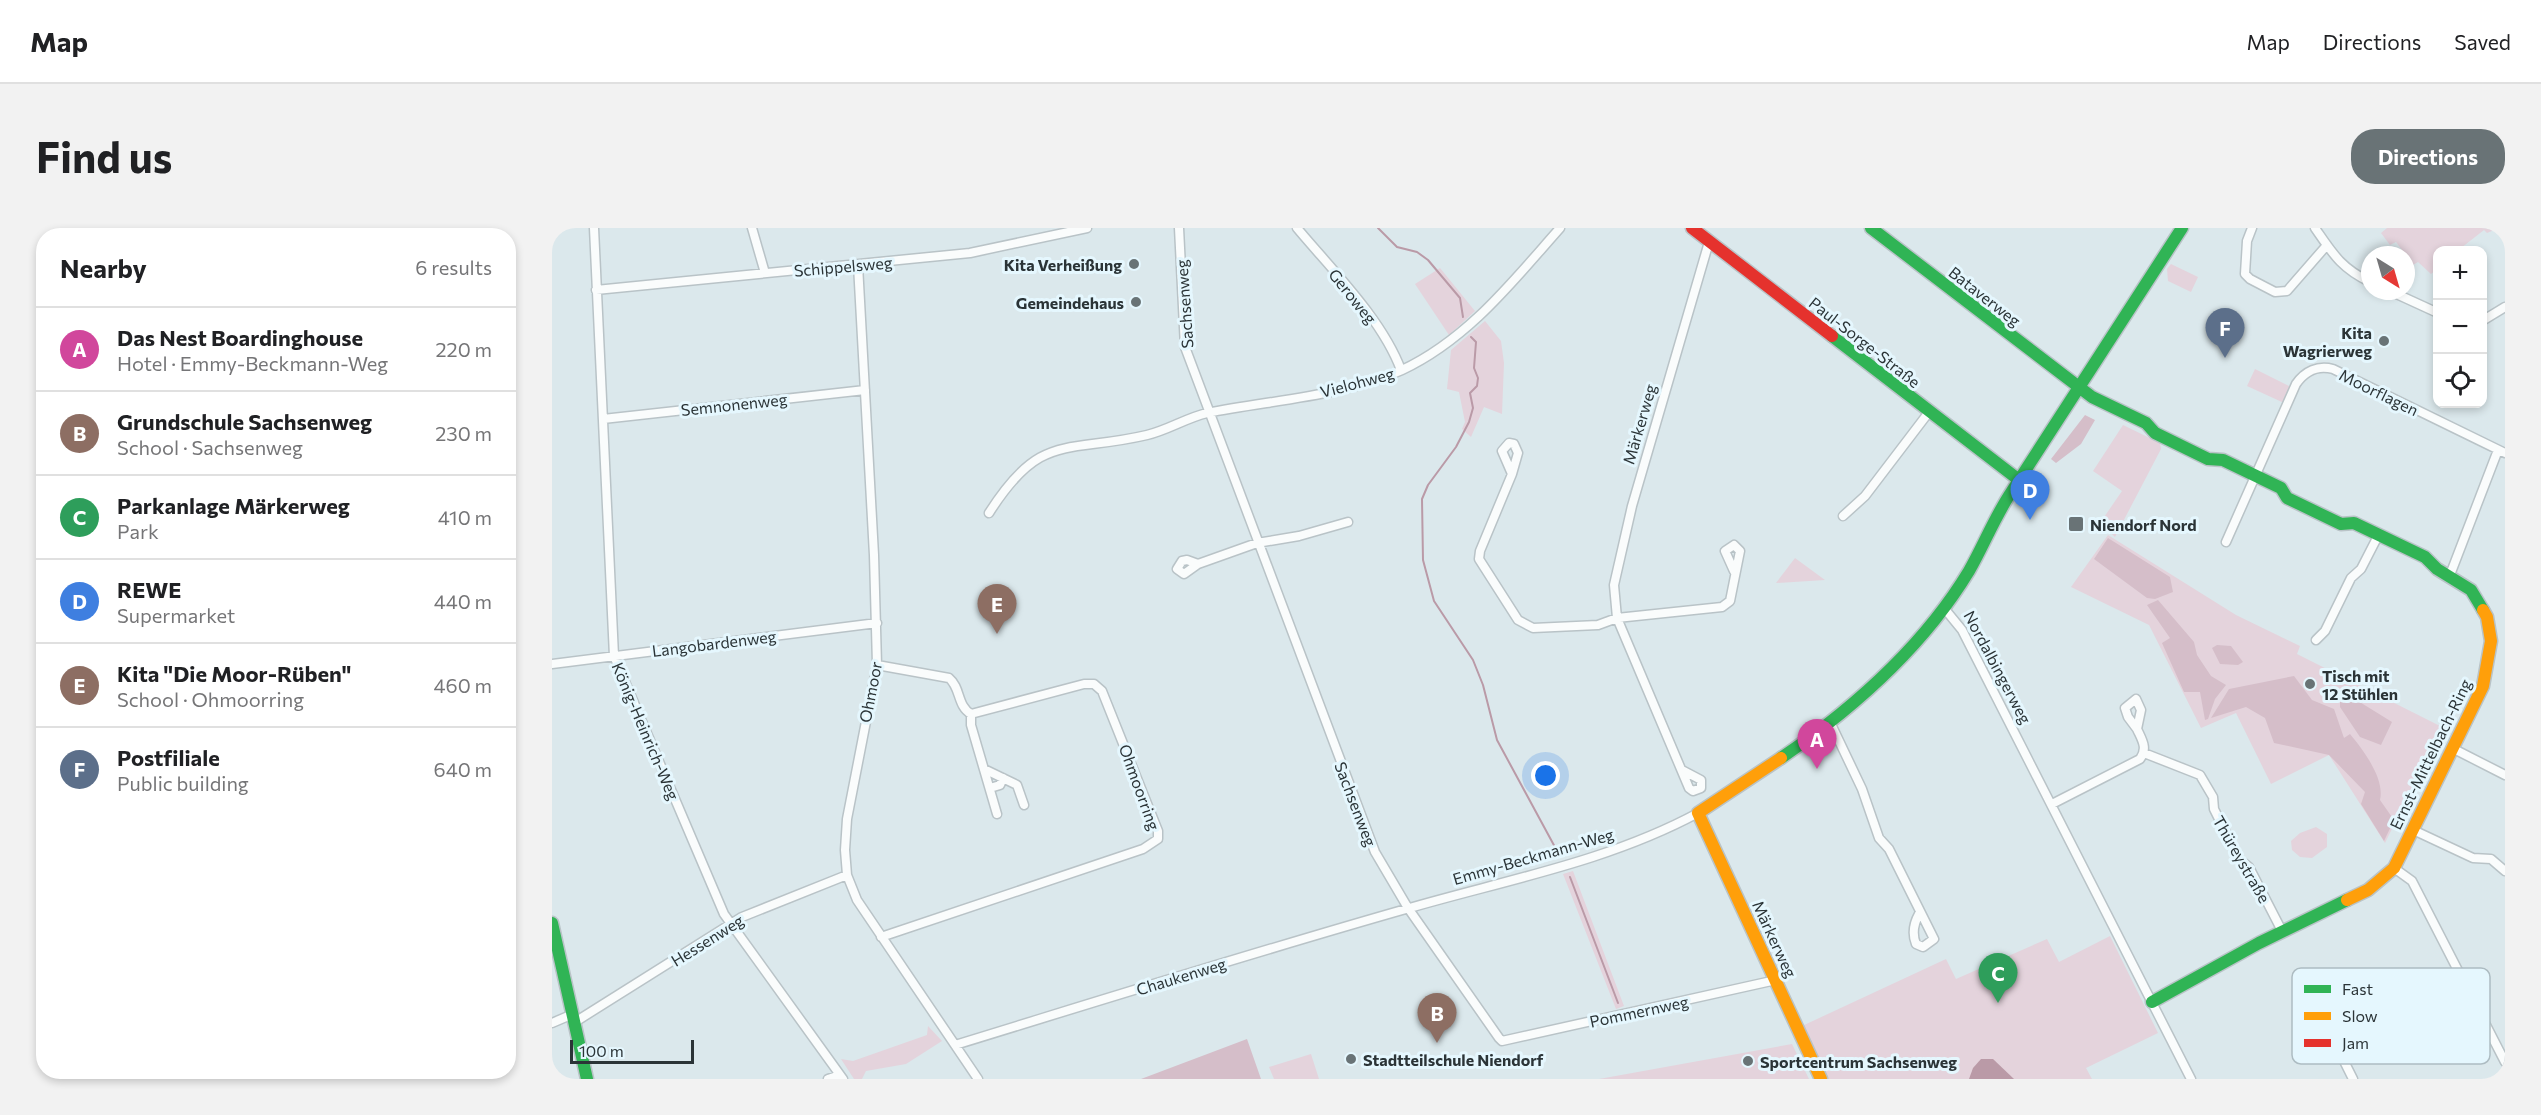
<!DOCTYPE html>
<html lang="en">
<head>
<meta charset="utf-8">
<style>
  body { margin:0; font-family:Commissioner,sans-serif; background:#f2f2f2; color:#202124 }
  .controls { position:absolute; right:18px; top:18px; display:grid; overflow:hidden; border-radius:12px; box-shadow:0 3px 9px #0003 }
  .controls button { width:54px; height:54px; display:grid; place-items:center; padding:0; border:0; border-bottom:2px solid #e0e0e0; background:#fff; color:#202124; font:30px sans-serif }
  .compass { position:absolute; left:1809px; top:18px; width:54px; height:54px; border-radius:50%; background:#fff; box-shadow:0 3px 9px #0003; rotate:143deg }
  .scale { position:absolute; left:18px; bottom:15px; width:124px; box-sizing:border-box; padding-left:6px; border:3px solid #2b3437; border-top:0; font-size:16px; line-height:21px; white-space:nowrap; color:#2b3437; -webkit-text-stroke:4px #e5f7fe; paint-order:stroke }
  .you { position:absolute; left:994px; top:548px; width:21px; height:21px; margin:-15px; border:4px solid #fff; border-radius:50%; background:#1a73e8; box-shadow:0 0 0 9px #1a73e833 }
  .badge { display:grid; place-items:center; width:39px; height:39px; border-radius:50%; background:#697376; color:#fff; font-size:20px; font-weight:700 }
  .pin { position:absolute; translate:-50% -50px; filter:drop-shadow(0 2px 3px #0008) }
  .pin::after { content:''; position:absolute; top:32px; width:21px; height:18px; background:inherit; clip-path:polygon(0 0,100% 0,50% 100%) }
  .list { margin:0; padding:0; list-style:none }
  h2 { display:flex; justify-content:space-between; align-items:center; height:78px; margin:0; padding:0 24px; font-size:26px }
  h2 small { font-size:20px; font-weight:400; color:#757577 }
  .list li { display:grid; grid-template-columns:39px 1fr auto; gap:18px; align-items:center; box-sizing:border-box; height:84px; padding:0 24px; border-top:2px solid #e0e0e0 }
  .list b { display:block; font-size:22px; white-space:nowrap }
  .list p { margin:0; font-size:20px; white-space:nowrap; color:#757577 }
  .list em { font-size:20px; font-style:normal; color:#757577 }
  .icon { flex:none; width:33px; height:33px; fill:none; stroke:currentColor; stroke-width:2; stroke-linecap:round; stroke-linejoin:round }
  .map { position:relative; flex:none; width:1953px; height:851px; overflow:hidden; border-radius:24px }
  header { display:flex; align-items:center; gap:36px; box-sizing:border-box; height:84px; padding:0 30px; background:#fff; border-bottom:2px solid #e0e0e0 }
  header strong { font-size:28px }
  nav { display:flex; gap:33px; margin-inline-start:auto; font-size:21px }
  .intro { display:flex; align-items:center; justify-content:space-between; box-sizing:border-box; height:144px; padding:0 36px }
  h1 { margin:0; font-size:42px }
  .button { padding:15px 27px; border-radius:24px; background:#697376; color:#fff; font-size:21px; font-weight:700 }
  main { display:flex; gap:36px; padding:0 36px }
  aside { flex:1; background:#fff; border-radius:24px; box-shadow:0 3px 9px #0003 }
  .map>svg:first-child { display:block }
  .green { fill:#e4d3dc }
  .forest { fill:#d5bec9 }
  .water { fill:#ba9aa7 }
  .lines { fill:none; stroke-linecap:round; stroke-linejoin:round }
  .stream { stroke:#ba9aa7; stroke-width:2 }
  .street-casing { stroke:#b9c3c7; stroke-width:11 }
  .fast-casing { stroke:#b9c3c7; stroke-width:15 }
  .slow-casing { stroke:#b9c3c7; stroke-width:15 }
  .jam-casing { stroke:#b9c3c7; stroke-width:15 }
  .street { stroke:#fafcfc; stroke-width:8 }
  .fast { stroke:#30b455; stroke-width:12 }
  .slow { stroke:#ff9f0a; stroke-width:12 }
  .jam { stroke:#e5322d; stroke-width:12 }
  .poi-dot { fill:#697376; stroke:#e5f7fe; stroke-width:2 }
  .labels { text-anchor:middle; dominant-baseline:central; stroke-width:6; stroke-linejoin:round; paint-order:stroke }
  .poi-label { font-size:16px; font-weight:bold; fill:#2b3437; stroke:#e5f7fe; text-anchor:start }
  .street-label { font-size:16px; fill:#2b3437; stroke:#e5f7fe }
  .key { fill:#e5f7fe; stroke:#adbcc2; stroke-width:1.5 }
  .key-label { font-size:16px; fill:#2b3437 }
</style>
</head>
<body>
<header>
<strong>Map</strong>
<nav><a>Map</a><a>Directions</a><a>Saved</a></nav>
</header>
<div class="intro"><h1>Find us</h1><a class="button">Directions</a></div>
<main>
<aside>
<h2>Nearby<small>6 results</small></h2>
<ul class="list">
<li><span class="badge" style="background:#d1479c">A</span><div><b>Das Nest Boardinghouse</b><p>Hotel · Emmy-Beckmann-Weg</p></div><em>220 m</em></li>
<li><span class="badge" style="background:#8d6e63">B</span><div><b>Grundschule Sachsenweg</b><p>School · Sachsenweg</p></div><em>230 m</em></li>
<li><span class="badge" style="background:#2e9e5b">C</span><div><b>Parkanlage Märkerweg</b><p>Park</p></div><em>410 m</em></li>
<li><span class="badge" style="background:#3f7fe0">D</span><div><b>REWE</b><p>Supermarket</p></div><em>440 m</em></li>
<li><span class="badge" style="background:#8d6e63">E</span><div><b>Kita &quot;Die Moor-Rüben&quot;</b><p>School · Ohmoorring</p></div><em>460 m</em></li>
<li><span class="badge" style="background:#5c6f8a">F</span><div><b>Postfiliale</b><p>Public building</p></div><em>640 m</em></li>
</ul>
</aside>
<div class="map">
<svg width="1953" height="851" viewBox="0 0 1953 851">
  <rect width="100%" height="100%" fill="#dbe8ec"/>
  <path class="green" d="M 1835,0 L 1947,0 L 1935,5 L 1932,2 L 1909,20 L 1910,22 L 1886,22 L 1885,41 L 1879,46 L 1866,34 L 1861,37 L 1844,14 L 1838,17 L 1829,5 Z
    M 1619,36 L 1646,49 L 1639,64 L 1616,53 L 1615,41 Z
    M 888,40 L 923,83 L 897,107 L 863,56 Z
    M 933,93 L 949,113 L 952,135 L 950,186 L 932,179 L 919,209 L 910,201 L 913,194 L 907,164 L 895,161 L 899,122 Z
    M 1703,141 L 1739,159 L 1732,175 L 1695,158 Z
    M 1571,197 L 1608,215 L 1609,221 L 1563,309 L 1548,295 L 1570,263 L 1541,243 Z
    M 1556,307 L 1684,387 L 1748,418 L 1745,426 L 1890,499 L 1833,615 L 1777,527 L 1719,556 L 1684,485 L 1649,500 L 1597,397 L 1519,359 Z
    M 1243,330 L 1273,352 L 1224,355 Z
    M 1764,599 L 1775,606 L 1775,619 L 1760,630 L 1748,629 L 1740,622 L 1739,613 L 1748,605 Z
    M 1021,643 L 1072,778 L 1064,781 L 1011,646 Z
    M 1558,708 L 1606,805 L 1534,840 L 1540,851 L 1275,851 L 1250,798 L 1394,731 L 1404,751 L 1495,711 L 1507,734 Z
    M 376,798 L 390,813 L 354,836 L 314,843 L 310,851 L 302,851 L 289,831 L 301,833 L 375,807 Z
    M 1240,816 L 1257,851 L 1047,851 Z
    M 759,826 L 767,851 L 722,851 L 717,839 Z"/>
  <path class="forest" d="M 1533,187 L 1543,192 L 1529,216 L 1504,235 L 1499,231 Z
    M 1556,310 L 1618,349 L 1621,364 L 1603,371 L 1595,370 L 1542,331 Z
    M 1606,372 L 1642,414 L 1645,427 L 1659,448 L 1674,457 L 1663,471 L 1656,491 L 1653,492 L 1648,464 L 1632,464 L 1610,415 L 1618,410 L 1595,377 Z
    M 1665,417 L 1679,418 L 1691,434 L 1686,437 L 1668,436 L 1660,420 Z
    M 1742,448 L 1760,472 L 1782,481 L 1792,510 L 1798,506 C 1812,523 1833,551 1828,572 L 1842,592 L 1832,613 L 1809,576 L 1813,564 L 1777,527 L 1722,515 L 1713,490 L 1694,479 L 1659,490 L 1677,461 Z
    M 1798,468 L 1840,494 L 1829,517 L 1808,509 L 1788,479 L 1788,474 Z
    M 695,811 L 709,851 L 589,851 Z"/>
  <path class="water" d="M 1429,831 L 1441,831 L 1462,851 L 1417,851 L 1421,840 Z"/>
  <g class="lines">
    <path class="stream" d="M 826,0 L 845,19 L 865,24 L 876,32 L 908,70 L 911,89
      M 919,109 L 924,114 L 922,140 L 926,150 L 925,158 L 918,165 L 921,180 L 917,194 L 904,219 L 876,257 L 870,271 L 871,332 L 882,373 L 921,432 L 931,457 L 945,512 L 1004,621
      M 1018,649 L 1066,775"/>
    <g class="street-casing">
      <path id="street" d="M 42,0 L 62,428 L 172,686 L 291,851
        M 200,0 L 213,45
        M 627,0 L 633,119 L 823,624 L 856,680 L 947,810 L 950,813 L 1224,752
        M 745,0 C 780,42 830,91 849,142
        M 1700,0 L 1695,13 L 1693,46 L 1698,51 L 1723,64 L 1735,63 L 1775,17
        M 1763,0 C 1781,26 1789,40 1818,54
        M 306,37 L 322,327 L 325,437 L 295,591 L 293,622 L 295,647 L 305,672 L 426,851
        M 44,62 L 418,25 L 535,0
        M 1838,63 L 1886,85
        M 1930,93 L 1953,79
        M 51,191 L 313,162
        M 960,246 L 966,225 L 962,216 L 957,215 L 950,223 L 960,246 L 928,323 L 927,331 L 966,392 L 981,400 L 1046,397 L 1065,390 L 1170,379 L 1178,373 L 1188,323 L 1182,317 L 1173,323 L 1182,343
        M 437,285 C 489,203 514,226 595,207 C 616,202 634,190 655,185 C 719,172 790,169 850,142 C 916,111 961,53 1008,0
        M 1291,288 L 1313,268 L 1377,184
        M 1674,314 L 1744,156 C 1753,143 1766,137 1781,141 L 1953,225
        M 646,336 L 632,346 L 625,341 L 630,333 L 635,332 L 646,336 L 705,315 L 747,308 L 796,294
        M 1898,347 L 1946,222
        M 1392,380 L 1410,402 L 1639,851
        M 1764,412 L 1773,403 L 1799,350 L 1809,341 L 1827,306
        M 0,436 L 325,395
        M 325,437 L 397,450 C 409,460 405,478 419,486 L 532,456 L 542,456 L 550,463 L 606,603 L 606,611 L 591,621 L 329,709
        M 1584,471 L 1589,482 L 1585,501 L 1576,489 L 1573,480 Z
        M 419,486 L 419,497 L 445,586
        M 1279,496 L 1310,561 L 1327,610 L 1337,621 L 1382,711 L 1371,719 L 1364,716 C 1360,706 1362,695 1367,686
        M 1900,520 L 1953,547
        M 1592,525 L 1648,547 L 1661,569 L 1662,581 L 1687,631 L 1697,639 L 1731,705
        M 432,541 L 465,557 L 472,577
        M 1130,542 L 1149,552 L 1149,560 L 1141,563 L 1137,560 L 1065,390 L 1062,357 L 1080,278 L 1157,14
        M 438,560 L 448,557 L 451,550
        M 1500,576 L 1588,531 C 1596,520 1590,512 1585,501
        M 1859,601 L 1921,630 L 1939,631 L 1953,643
        M 1842,640 L 1860,653 L 1953,834
        M 23,794 L 190,689 L 295,647
        M 0,795 L 21,786
        M 403,817 C 553,771 703,724 854,681 C 953,652 1055,634 1146,585
        M 1789,827 L 1801,851
        M 276,851 L 288,847"/>
    </g>
    <g class="fast-casing">
      <path id="fast" d="M 1319,0 L 1540,169 L 1594,195 L 1603,205 L 1656,231 L 1671,232 L 1729,260 L 1735,270 L 1789,296 L 1802,295 L 1873,329 L 1885,341 L 1919,362 L 1931,382
        M 1280,108 L 1467,252
        M 1229,530 C 1302,480 1371,419 1417,343 C 1432,317 1443,288 1460,263 C 1516,175 1574,88 1630,0
        M 0,695 L 35,851
        M 1600,774 L 1707,715 L 1795,672"/>
    </g>
    <g class="slow-casing">
      <path id="slow" d="M 1229,530 L 1146,585 L 1269,851
        M 1795,672 L 1816,662 L 1842,640 L 1931,458 L 1939,413 L 1935,389 L 1931,382"/>
    </g>
    <g class="jam-casing">
      <path id="jam" d="M 1140,0 L 1280,108"/>
    </g>
    <use href="#street" class="street"/>
    <use href="#fast" class="fast"/>
    <use href="#slow" class="slow"/>
    <use href="#jam" class="jam"/>
  </g>
  <g class="poi-dot">
    <circle cx="582" cy="36" r="6"/>
    <circle cx="584" cy="74" r="6"/>
    <circle cx="1832" cy="113" r="6"/>
    <rect x="1516" y="288" width="16" height="16" rx="3"/>
    <circle cx="1758" cy="456" r="6"/>
    <circle cx="799" cy="831" r="6"/>
    <circle cx="1196" cy="833" r="6"/>
  </g>
  <g class="labels">
    <g class="poi-label">
      <text x="570" y="36" text-anchor="end">Kita Verheißung</text>
      <text x="572" y="74" text-anchor="end">Gemeindehaus</text>
      <text x="1820" y="104" text-anchor="end">Kita<tspan x="1820" dy="18">Wagrierweg</tspan></text>
      <text x="1538" y="296">Niendorf Nord</text>
      <text x="1770" y="447">Tisch mit<tspan x="1770" dy="18">12 Stühlen</tspan></text>
      <text x="811" y="831">Stadtteilschule Niendorf</text>
      <text x="1208" y="833">Sportcentrum Sachsenweg</text>
    </g>
    <g class="street-label">
      <text transform="translate(291 38) rotate(-5)">Schippelsweg</text>
      <text transform="translate(801 68) rotate(51)">Geroweg</text>
      <text transform="translate(1433 68) rotate(38)">Bataverweg</text>
      <text transform="translate(632 76) rotate(-94)">Sachsenweg</text>
      <text transform="translate(1313 114) rotate(38)">Paul-Sorge-Straße</text>
      <text transform="translate(805 154) rotate(-15)">Vielohweg</text>
      <text transform="translate(1827 164) rotate(26)">Moorflagen</text>
      <text transform="translate(182 176) rotate(-6)">Semnonenweg</text>
      <text transform="translate(1087 196) rotate(-74)">Märkerweg</text>
      <text transform="translate(162 415) rotate(-7)">Langobardenweg</text>
      <text transform="translate(1446 439) rotate(62)">Nordalbingerweg</text>
      <text transform="translate(318 464) rotate(-79)">Ohmoor</text>
      <text transform="translate(94 503) rotate(67)">König-Heinrich-Weg</text>
      <text transform="translate(1878 526) rotate(-64)">Ernst-Mittelbach-Ring</text>
      <text transform="translate(588 559) rotate(70)">Ohmoorring</text>
      <text transform="translate(804 576) rotate(69)">Sachsenweg</text>
      <text transform="translate(981 628) rotate(-16)">Emmy-Beckmann-Weg</text>
      <text transform="translate(1690 631) rotate(60)">Thüreystraße</text>
      <text transform="translate(1223 711) rotate(65)">Märkerweg</text>
      <text transform="translate(155 712) rotate(-32)">Hessenweg</text>
      <text transform="translate(629 748) rotate(-17)">Chaukenweg</text>
      <text transform="translate(1087 783) rotate(-12)">Pommernweg</text>
    </g>
  </g>
  <rect x="1740" y="740" width="198" height="96" rx="9" class="key"/>
  <rect x="1752" y="757" width="27" height="8" fill="#30b455"/>
  <rect x="1752" y="784" width="27" height="8" fill="#ff9f0a"/>
  <rect x="1752" y="811" width="27" height="8" fill="#e5322d"/>
  <g class="key-label">
    <text x="1790" y="767">Fast</text>
    <text x="1790" y="794">Slow</text>
    <text x="1790" y="821">Jam</text>
  </g>
</svg>
<div class="controls">
<button>+</button>
<button>−</button>
<button><svg class="icon" aria-label="locate" viewBox="0 0 24 24"><circle cx="12" cy="12" r="6"/><path d="M12 2v4M12 18v4M2 12h4M18 12h4"/></svg></button>
</div>
<svg class="compass" viewBox="-18 -18 36 36"><path d="M0-13l5 13h-10z" fill="#e53935"/><path d="M0 13l5-13h-10z" fill="#757577"/></svg>
<div class="scale">100 m</div>
<div class="you"></div>
<div class="pin badge" style="left:1265px;top:541px;background:#d1479c">A</div>
<div class="pin badge" style="left:885px;top:815px;background:#8d6e63">B</div>
<div class="pin badge" style="left:1446px;top:775px;background:#2e9e5b">C</div>
<div class="pin badge" style="left:1478px;top:292px;background:#3f7fe0">D</div>
<div class="pin badge" style="left:445px;top:406px;background:#8d6e63">E</div>
<div class="pin badge" style="left:1673px;top:130px;background:#5c6f8a">F</div>
</div>
</main>
</body>
</html>
